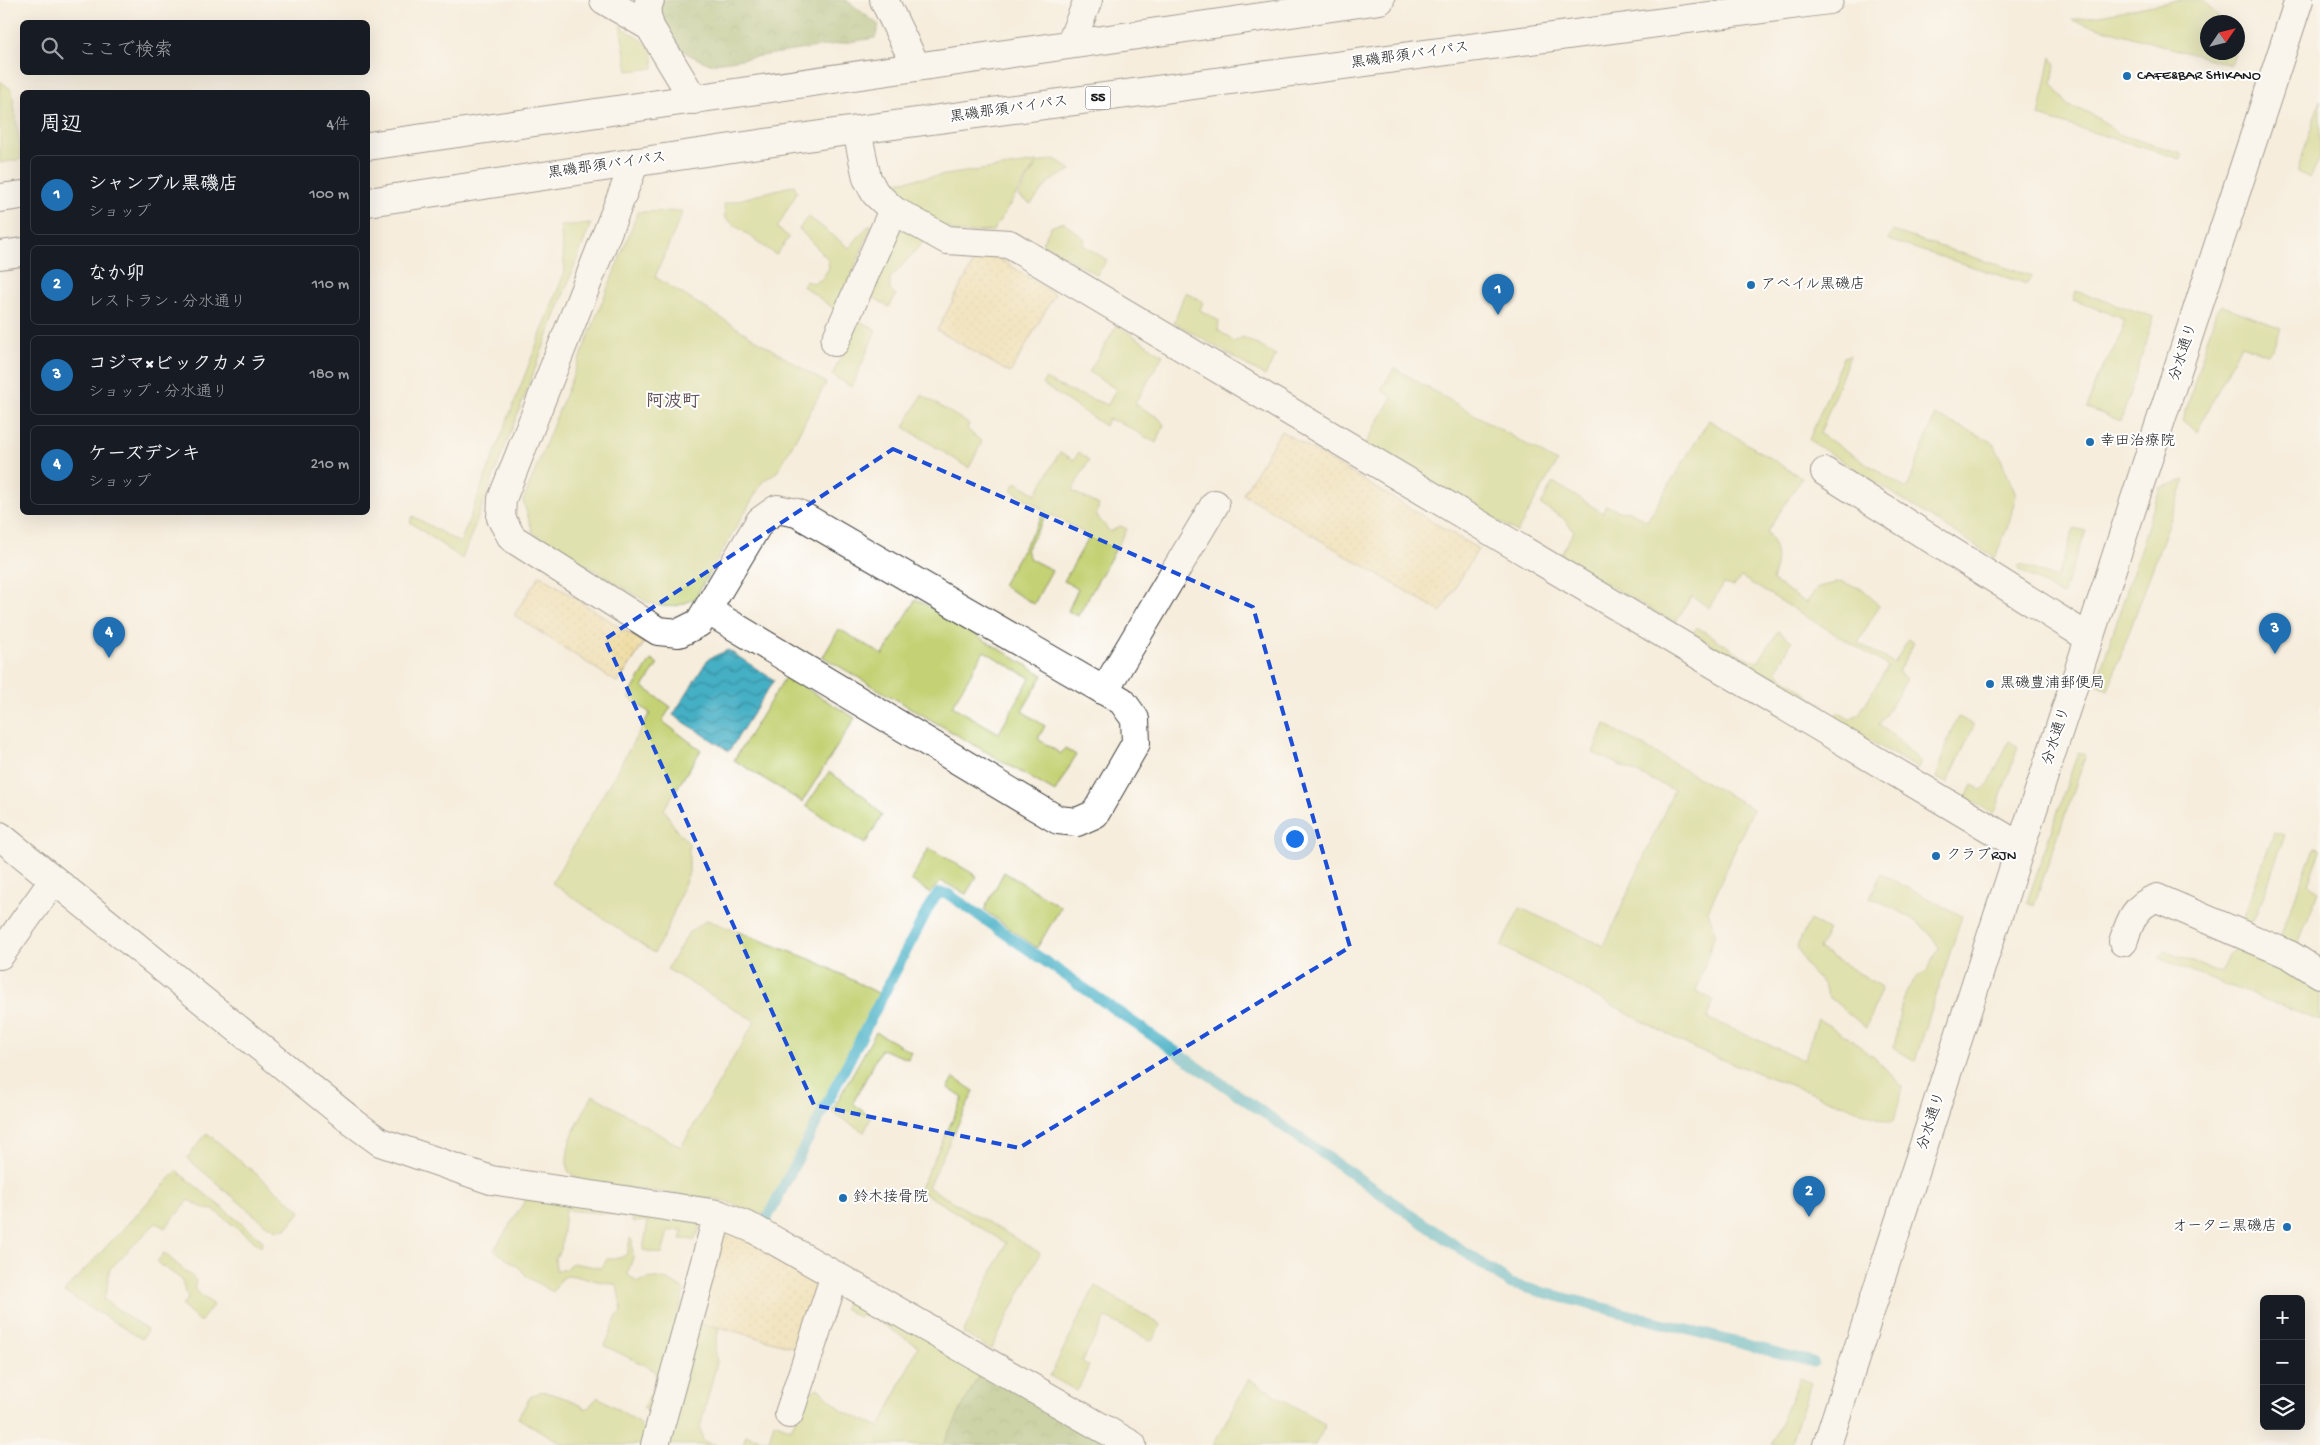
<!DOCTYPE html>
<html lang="ja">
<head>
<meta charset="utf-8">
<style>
  body { margin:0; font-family:"Gochi Hand","Klee One",sans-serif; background:#20242c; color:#f1f3f6 }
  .controls { position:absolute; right:15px; bottom:15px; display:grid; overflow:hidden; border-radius:8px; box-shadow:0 5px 20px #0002 }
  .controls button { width:45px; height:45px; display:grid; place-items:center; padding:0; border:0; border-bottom:1px solid #363941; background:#171b24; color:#f1f3f6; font:25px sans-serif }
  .compass { position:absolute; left:2200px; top:15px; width:45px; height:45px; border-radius:50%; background:#171b24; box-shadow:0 5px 20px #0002; rotate:55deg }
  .you { position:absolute; left:1294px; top:838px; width:18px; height:18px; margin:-12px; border:4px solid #fff; border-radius:50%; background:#1a73e8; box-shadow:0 0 0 8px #1a73e833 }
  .badge { display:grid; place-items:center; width:32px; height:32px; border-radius:50%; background:#1f6fb2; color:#fff; font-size:16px; font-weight:700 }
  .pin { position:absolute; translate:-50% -41px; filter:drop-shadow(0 1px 2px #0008) }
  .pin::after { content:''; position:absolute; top:26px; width:18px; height:15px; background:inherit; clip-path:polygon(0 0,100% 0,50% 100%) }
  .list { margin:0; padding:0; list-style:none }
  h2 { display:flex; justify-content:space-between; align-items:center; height:65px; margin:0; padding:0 20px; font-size:21px }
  h2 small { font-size:16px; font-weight:400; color:#9ea1a6 }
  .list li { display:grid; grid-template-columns:32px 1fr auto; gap:15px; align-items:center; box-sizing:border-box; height:80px; margin:0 10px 10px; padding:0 10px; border:1px solid #363941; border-radius:8px }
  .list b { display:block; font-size:19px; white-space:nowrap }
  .list p { margin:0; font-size:16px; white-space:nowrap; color:#9ea1a6 }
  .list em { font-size:16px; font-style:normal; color:#9ea1a6 }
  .icon { flex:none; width:28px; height:28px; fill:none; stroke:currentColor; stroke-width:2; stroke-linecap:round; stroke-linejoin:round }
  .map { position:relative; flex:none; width:2320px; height:1445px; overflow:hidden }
  .search { position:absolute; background:#171b24; box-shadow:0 5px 20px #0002; left:20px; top:20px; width:350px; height:55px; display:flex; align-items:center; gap:12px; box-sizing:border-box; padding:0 18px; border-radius:8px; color:#9ea1a6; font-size:19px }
  .panel { position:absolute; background:#171b24; box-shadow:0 5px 20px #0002; left:20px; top:90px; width:350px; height:425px; border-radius:8px }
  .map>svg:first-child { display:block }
  .grass { fill:#c4d274; stroke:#707748; fill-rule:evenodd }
  .forest { fill:url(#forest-crowns); stroke:#5c6841 }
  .sand { fill:url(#sand-dots); stroke:#857b5d }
  .water { fill:url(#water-waves); stroke:#306670 }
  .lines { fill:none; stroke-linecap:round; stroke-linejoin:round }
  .stream { stroke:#45afc4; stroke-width:11 }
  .minor-casing { stroke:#3d3b39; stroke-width:30 }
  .major-casing { stroke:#3d3b39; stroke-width:30 }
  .minor { stroke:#fff; stroke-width:28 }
  .major { stroke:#fff; stroke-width:28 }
  .marked { fill:none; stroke:#1d4ed8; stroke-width:4; stroke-dasharray:10 6; stroke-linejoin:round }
  .poi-dot { fill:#1f6fb2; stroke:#fff; stroke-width:2 }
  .labels { text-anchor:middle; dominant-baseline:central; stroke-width:4; stroke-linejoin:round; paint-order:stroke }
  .shield { fill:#fff; stroke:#606060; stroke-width:1 }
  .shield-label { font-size:14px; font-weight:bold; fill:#1c1c1c }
  .street-label { font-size:15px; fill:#1c1c1c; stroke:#fff }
  .poi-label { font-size:15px; fill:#1c1c1c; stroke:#fff; text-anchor:start }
  .quarter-label { font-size:18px; font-weight:bold; fill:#614f55; stroke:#fff }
</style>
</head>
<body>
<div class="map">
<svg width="2320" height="1445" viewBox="0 0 2320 1445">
  <defs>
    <pattern id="forest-crowns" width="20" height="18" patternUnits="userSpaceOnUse" patternTransform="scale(1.25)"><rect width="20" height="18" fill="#9bb466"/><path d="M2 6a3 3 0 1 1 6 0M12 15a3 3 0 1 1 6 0" fill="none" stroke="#7e9253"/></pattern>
    <pattern id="sand-dots" width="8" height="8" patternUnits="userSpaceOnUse" patternTransform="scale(1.25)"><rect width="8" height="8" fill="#eeda9e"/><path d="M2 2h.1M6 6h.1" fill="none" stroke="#ccba88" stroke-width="1.8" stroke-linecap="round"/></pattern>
    <pattern id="water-waves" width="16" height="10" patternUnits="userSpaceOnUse" patternTransform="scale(1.25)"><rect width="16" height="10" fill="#45afc4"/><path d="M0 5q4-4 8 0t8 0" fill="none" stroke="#398e9e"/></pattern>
  </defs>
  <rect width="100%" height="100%" fill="#fff"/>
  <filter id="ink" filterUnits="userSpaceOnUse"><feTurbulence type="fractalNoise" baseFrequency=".02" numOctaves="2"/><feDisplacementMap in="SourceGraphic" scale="10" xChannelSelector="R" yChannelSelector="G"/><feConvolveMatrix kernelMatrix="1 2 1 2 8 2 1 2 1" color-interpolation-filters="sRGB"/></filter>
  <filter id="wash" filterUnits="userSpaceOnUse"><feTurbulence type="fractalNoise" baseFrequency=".0096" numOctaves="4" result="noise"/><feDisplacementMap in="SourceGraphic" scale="20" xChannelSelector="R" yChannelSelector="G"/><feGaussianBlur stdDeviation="1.12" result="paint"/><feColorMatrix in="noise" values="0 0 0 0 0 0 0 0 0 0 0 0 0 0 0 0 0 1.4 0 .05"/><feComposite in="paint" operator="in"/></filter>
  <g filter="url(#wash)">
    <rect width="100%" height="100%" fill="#f6eddc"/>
    <path class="grass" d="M 2181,0 L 2204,0 L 2220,19 L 2222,22 L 2208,22 L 2208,52 L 2235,53 L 2231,65 L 2072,20 Z
      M 620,26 L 643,41 L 652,50 L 654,68 L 628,71 Z
      M 2051,57 L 2055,65 L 2052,83 L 2068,106 L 2088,112 L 2107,124 L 2117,134 L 2181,153 L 2181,159 L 2039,116 Z
      M 0,81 L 12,90 L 22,159 L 0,163 Z
      M 2320,100 L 2320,158 L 2310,178 L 2297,172 Z
      M 1055,159 L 1071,170 L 1050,181 L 1031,204 L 1018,196 L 1037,163 Z
      M 1037,162 L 993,231 L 958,233 L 895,200 L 888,183 Z
      M 794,185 L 797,192 L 777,228 L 789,237 L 776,255 L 725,218 L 724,204 Z
      M 683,211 L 655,277 L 826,383 L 778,471 L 763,481 L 695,598 C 677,608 668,609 647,602 L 533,533 L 523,501 L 638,212 Z
      M 808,216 L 849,248 L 870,224 L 871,227 L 837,311 L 803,286 L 806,281 L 811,283 L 821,280 L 829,268 L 827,258 L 799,229 Z
      M 1063,222 L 1085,239 L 1083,245 L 1107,260 L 1097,275 L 1042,243 L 1051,227 Z
      M 591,223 L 462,559 L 410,522 L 413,516 L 460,543 L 565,271 L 560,226 Z
      M 906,228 L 924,241 L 890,279 L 890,290 L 896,295 L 889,307 L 866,293 L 892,234 Z
      M 1892,231 L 2032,276 L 2027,284 L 1888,240 Z
      M 2076,291 L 2154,317 L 2121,421 L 2087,408 L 2097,377 L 2123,333 L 2123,318 L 2073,300 Z
      M 1186,292 L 1203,302 L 1200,310 L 1219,321 L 1218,330 L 1234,342 L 1243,337 L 1276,355 L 1265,376 L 1174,322 C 1179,312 1180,302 1186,292 Z
      M 2221,305 L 2281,328 L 2273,349 L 2266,354 L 2241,345 L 2197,432 L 2183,421 L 2216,311 Z
      M 858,320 L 876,330 L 852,387 L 832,375 Z
      M 1117,325 L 1163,355 L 1135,404 L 1159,418 L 1164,425 L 1156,443 L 1119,422 L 1108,419 L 1105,426 L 1042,384 L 1045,379 C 1066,390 1087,397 1108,405 L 1116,389 L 1089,372 Z
      M 1850,355 L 1820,434 L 1907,489 L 1935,415 L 1989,440 L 1995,445 L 2016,495 L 2009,523 L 1995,558 L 1809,440 L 1843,357 Z
      M 1394,368 L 1557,462 L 1517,532 L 1365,445 L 1392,397 L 1381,390 Z
      M 922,395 L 969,424 L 967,429 L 982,442 L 969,468 L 904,427 Z
      M 1709,420 L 1802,478 L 1767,532 C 1779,551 1779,559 1772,580 L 1806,603 L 1818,587 L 1840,582 L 1863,589 L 1879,606 L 1858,643 L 1894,663 L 1909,639 L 1914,643 L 1898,672 L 1907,679 L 1879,725 L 1894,736 L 1920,761 L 1919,769 L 1834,720 L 1838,712 L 1849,719 L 1859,714 L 1888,666 L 1741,577 L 1734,586 L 1723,584 L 1709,608 L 1692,596 L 1675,623 L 1559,557 L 1574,531 L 1563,518 L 1541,505 L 1553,482 L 1603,513 L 1606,505 L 1622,512 L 1628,510 L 1647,521 Z
      M 1060,452 L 1074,460 L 1079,452 L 1089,460 L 1072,491 L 1099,505 L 1096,515 L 1110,532 L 1120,526 L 1127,529 L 1078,616 L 1068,611 L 1078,589 L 1064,581 L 1088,539 L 1084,533 L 1053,515 L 1044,519 L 1026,550 L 1030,559 L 1052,570 L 1034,604 L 1002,585 L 1045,511 L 1011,490 L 1016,482 L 1036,494 Z
      M 2185,480 L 2108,690 L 2096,685 L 2160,488 Z
      M 2074,528 L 2086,531 L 2062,596 L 2017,568 L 2021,565 L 2057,578 Z
      M 916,599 L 1043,675 L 1022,711 L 1045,726 L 1038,739 L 1061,754 L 1065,748 L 1076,755 L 1055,792 L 823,657 L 839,629 L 883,655 ZM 984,651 L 1030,678 L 999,733 L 952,706 Z
      M 1697,627 L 1743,656 L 1758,662 L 1778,631 L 1792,641 L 1776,672 L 1824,706 L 1821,712 L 1693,633 Z
      M 651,660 L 658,664 L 643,687 L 671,707 L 662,721 L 701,750 L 664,809 L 676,830 L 689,843 L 689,872 L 666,932 L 654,953 L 552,883 L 650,713 L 628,697 Z
      M 786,676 L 855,718 L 802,802 L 734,760 Z
      M 1958,716 L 1974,726 L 1947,783 L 1936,778 C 1942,757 1948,736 1958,716 Z
      M 1605,724 L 1753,809 L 1708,911 L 1715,933 L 1696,991 L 1714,1000 L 1707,1018 L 1804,1060 L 1818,1019 L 1846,1036 L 1875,1058 L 1903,1087 L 1894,1121 L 1889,1122 L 1697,1050 L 1501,946 L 1520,908 L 1604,946 L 1674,790 L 1593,753 Z
      M 2009,741 L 2018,747 L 1996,810 L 1993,813 L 1966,798 L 1972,785 L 1982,790 L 1989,783 Z
      M 2078,752 L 2086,755 L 2034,905 L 2027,902 Z
      M 829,772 L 863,795 L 882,815 L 865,844 L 806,806 Z
      M 2274,832 L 2285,835 L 2257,915 L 2250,924 L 2242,922 Z
      M 2314,847 L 2320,848 L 2320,850 L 2308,884 L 2319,891 L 2298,944 L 2280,937 Z
      M 929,848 L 977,876 L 966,894 L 941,881 L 930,893 L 911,880 Z
      M 1004,872 L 1061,907 L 1037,948 L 984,910 Z
      M 1881,874 L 1962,916 L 1915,1061 L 1894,1048 C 1899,1022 1899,983 1927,971 L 1939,948 C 1926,921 1896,910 1870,897 Z
      M 707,920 L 815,961 L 882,995 L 765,1215 L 721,1200 L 582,1182 L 568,1171 C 563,1142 580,1120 593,1095 L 681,1147 L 755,1021 L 667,969 L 689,932 Z
      M 1810,920 L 1828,930 L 1819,949 L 1882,987 L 1866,1028 L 1828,996 L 1824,985 L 1806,966 L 1797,946 Z
      M 2240,947 L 2293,968 L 2320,986 L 2320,1021 L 2158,958 L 2164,951 L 2221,973 L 2228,955 Z
      M 876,1032 L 911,1052 L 908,1059 L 881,1049 L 853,1103 L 871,1118 L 864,1132 L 831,1112 Z
      M 954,1078 L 974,1091 L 928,1187 L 1040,1253 L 991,1350 L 963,1333 L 1006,1243 L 919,1190 L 963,1098 L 948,1088 Z
      M 207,1133 L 301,1211 L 286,1229 L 277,1230 L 265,1224 L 187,1158 Z
      M 177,1171 L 263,1241 L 261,1247 L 214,1210 L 205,1209 L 189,1200 L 165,1228 L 156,1223 L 110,1269 C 106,1281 110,1288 103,1299 L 147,1330 L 142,1339 L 64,1292 Z
      M 530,1193 L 698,1218 L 700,1229 L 694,1240 L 680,1239 L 683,1230 L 668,1231 L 662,1254 L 643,1250 L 648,1221 L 632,1222 L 632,1216 L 565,1210 L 561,1250 L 555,1258 L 556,1270 L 564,1270 L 572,1263 L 601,1268 L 608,1258 L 620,1258 L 627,1254 L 630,1238 L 632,1240 L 633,1258 L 627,1274 L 637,1282 C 658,1275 666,1277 684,1290 L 657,1404 L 647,1410 L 643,1407 L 658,1382 L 654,1370 L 605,1346 L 617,1316 L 622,1312 L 617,1285 L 569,1275 L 561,1279 L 553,1292 L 527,1277 L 520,1268 L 494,1250 Z
      M 164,1253 L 196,1280 L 194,1289 L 213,1305 L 200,1322 L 182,1306 L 188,1298 L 181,1279 L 157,1262 Z
      M 1095,1286 L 1161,1325 L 1152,1341 L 1106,1318 L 1082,1361 L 1089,1366 L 1077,1391 L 1050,1376 Z
      M 849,1295 L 983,1367 L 943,1445 L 743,1445 L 746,1435 L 769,1441 L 774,1422 L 791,1429 L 807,1394 L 818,1388 L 844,1412 L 880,1427 L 918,1346 L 869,1316 L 858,1317 L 844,1308 Z
      M 699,1324 L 719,1327 L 715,1348 L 717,1362 L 700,1428 L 703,1441 L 717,1445 L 668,1445 Z
      M 1800,1378 L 1811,1383 L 1790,1445 L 1772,1445 Z
      M 1249,1379 L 1326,1425 L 1315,1445 L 1213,1445 Z
      M 542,1391 L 568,1399 L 587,1409 L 598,1397 L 637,1421 L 646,1434 L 644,1445 L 565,1445 L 518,1418 L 530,1397 Z"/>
    <path class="forest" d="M 660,0 L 846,0 L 879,25 L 875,38 L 710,64 C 686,55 664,43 660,15 C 659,10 658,5 660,0 Z
      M 983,1367 L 1121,1445 L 943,1445 Z"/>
    <path class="sand" d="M 991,257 L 1000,259 L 1055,294 L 1010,373 L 937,330 L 975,260 Z
      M 1281,431 L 1478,549 L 1441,612 L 1243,494 Z
      M 540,575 L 644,643 L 618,683 L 514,615 Z
      M 725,1230 L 809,1268 L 819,1286 L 800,1349 L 719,1327 L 699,1324 Z"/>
    <path class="water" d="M 728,650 L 774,680 L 729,751 L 673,715 L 708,659 Z"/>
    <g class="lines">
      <path class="stream" d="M 765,1222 L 932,901 L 939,893 L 948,894 L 1511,1284 L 1813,1362"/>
    </g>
  </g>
  <g filter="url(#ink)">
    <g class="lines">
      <g class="minor-casing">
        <path id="minor" d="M 604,0 L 650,27
          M 650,0 L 646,11 L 650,27 L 694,100
          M 884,0 L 916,66
          M 1071,43 L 1088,0
          M 857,131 L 867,178 L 875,193 L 893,210 L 947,240 L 1009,244 L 2021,847
          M 635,162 L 502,499 L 501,518 L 512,538 L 658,631 L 679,633 L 699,623 L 760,521 L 777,509 L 797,513 L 1122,701 L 1135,719 L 1136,743 L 1095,814 L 1077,822 L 1058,820 L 707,610
          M 835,342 L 893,210
          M 1825,472 L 2089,638
          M 1104,691 L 1215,504
          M 0,836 L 354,1123 L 380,1142 L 491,1180 L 718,1214 L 754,1229 L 1132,1445
          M 2123,942 C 2130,921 2135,905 2157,898 L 2290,955 L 2320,974
          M 0,955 L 53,881
          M 789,1414 L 835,1275
          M 655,1445 L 718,1214
          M 1827,1445 L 1988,946 L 2299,0"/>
      </g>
      <g class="major-casing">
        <path id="major" d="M 368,146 L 1380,0
          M 0,198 L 22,195
          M 368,202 L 827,134 L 1829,0
          M 0,255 L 22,252"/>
      </g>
      <use href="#minor" class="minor"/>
      <use href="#major" class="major"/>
    </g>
  </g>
  <path d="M0 0H2320V1445H0ZM 893,449 L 1253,607 L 1350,947 L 1019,1148 L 814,1105 L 605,639 Z" fill="#f6eddc" fill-opacity=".55" fill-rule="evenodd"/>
  <path class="marked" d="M 893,449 L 1253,607 L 1350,947 L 1019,1148 L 814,1105 L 605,639 Z"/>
  <g class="poi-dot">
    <circle cx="2127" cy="76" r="5"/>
    <circle cx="1751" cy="285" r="5"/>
    <circle cx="2090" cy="442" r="5"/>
    <circle cx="1990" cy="684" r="5"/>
    <circle cx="1936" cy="856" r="5"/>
    <circle cx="843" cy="1198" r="5"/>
    <circle cx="2287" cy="1227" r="5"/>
  </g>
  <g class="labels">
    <rect class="shield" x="1085.5" y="86.5" width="25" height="23" rx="4"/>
    <g class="shield-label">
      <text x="1098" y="98">55</text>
    </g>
    <g class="street-label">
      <text transform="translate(1410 56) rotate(-8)">黒磯那須バイパス</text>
      <text transform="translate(1009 110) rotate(-8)">黒磯那須バイパス</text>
      <text transform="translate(607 166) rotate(-8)">黒磯那須バイパス</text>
      <text transform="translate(2184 352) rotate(-72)">分水通り</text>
      <text transform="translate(2057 736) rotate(-72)">分水通り</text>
      <text transform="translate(1932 1121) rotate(-72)">分水通り</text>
    </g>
    <g class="poi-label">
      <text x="2137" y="76">CAFE&amp;BAR SHIKANO</text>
      <text x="1761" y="285">アベイル黒磯店</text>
      <text x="2100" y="442">幸田治療院</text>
      <text x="2000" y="684">黒磯豊浦郵便局</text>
      <text x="1946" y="856">クラブRJN</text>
      <text x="853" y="1198">鈴木接骨院</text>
      <text x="2277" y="1227" text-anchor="end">オータニ黒磯店</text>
    </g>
    <g class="quarter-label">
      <text x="673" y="402">阿波町</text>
    </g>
  </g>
</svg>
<div class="controls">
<button>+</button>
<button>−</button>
<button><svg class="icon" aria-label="layers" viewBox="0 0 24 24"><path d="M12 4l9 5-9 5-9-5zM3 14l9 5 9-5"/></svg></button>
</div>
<svg class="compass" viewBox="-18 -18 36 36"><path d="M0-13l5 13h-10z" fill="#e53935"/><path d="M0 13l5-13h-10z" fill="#9ea1a6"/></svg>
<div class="you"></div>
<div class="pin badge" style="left:1498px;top:315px">1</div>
<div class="pin badge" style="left:1809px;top:1217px">2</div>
<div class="pin badge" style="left:2275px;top:654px">3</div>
<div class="pin badge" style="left:109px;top:658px">4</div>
<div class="search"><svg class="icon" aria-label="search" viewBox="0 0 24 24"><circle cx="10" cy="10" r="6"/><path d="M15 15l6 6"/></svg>ここで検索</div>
<section class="panel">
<h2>周辺<small>4件</small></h2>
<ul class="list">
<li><span class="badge">1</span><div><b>シャンブル黒磯店</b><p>ショップ</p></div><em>100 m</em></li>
<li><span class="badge">2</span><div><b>なか卯</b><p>レストラン · 分水通り</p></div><em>110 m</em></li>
<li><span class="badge">3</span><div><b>コジマ×ビックカメラ</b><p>ショップ · 分水通り</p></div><em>180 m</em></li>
<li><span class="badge">4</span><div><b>ケーズデンキ</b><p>ショップ</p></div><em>210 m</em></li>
</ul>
</section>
</div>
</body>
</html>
